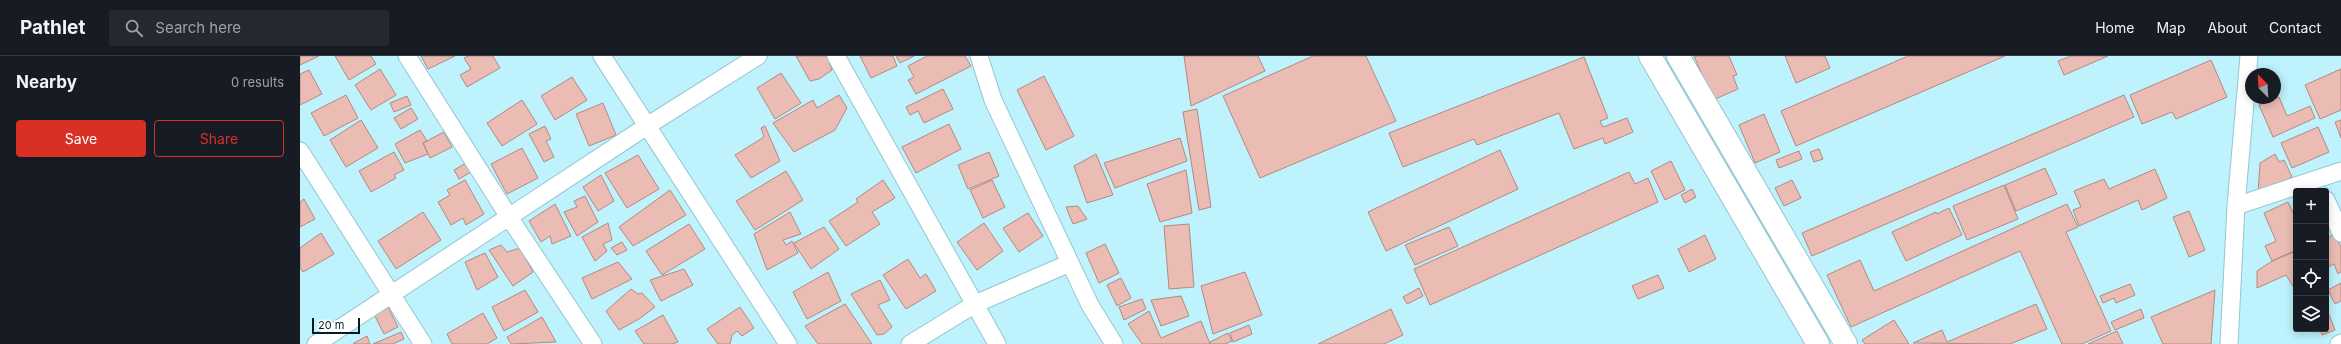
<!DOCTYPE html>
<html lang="en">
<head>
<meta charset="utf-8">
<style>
  body { margin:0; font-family:Inter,sans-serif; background:#242831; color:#f1f3f6 }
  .controls { position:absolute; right:12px; bottom:12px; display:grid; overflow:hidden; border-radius:4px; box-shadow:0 2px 10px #0003 }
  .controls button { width:36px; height:36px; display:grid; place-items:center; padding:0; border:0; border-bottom:1px solid #363941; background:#171b24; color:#f1f3f6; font:20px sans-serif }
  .compass { position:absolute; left:1945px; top:12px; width:36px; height:36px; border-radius:50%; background:#171b24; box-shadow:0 2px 10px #0003; rotate:336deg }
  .scale { position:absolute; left:12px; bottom:10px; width:48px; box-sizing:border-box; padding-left:4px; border:2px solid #081c20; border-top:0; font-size:11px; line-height:14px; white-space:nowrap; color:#081c20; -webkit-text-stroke:3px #fff; paint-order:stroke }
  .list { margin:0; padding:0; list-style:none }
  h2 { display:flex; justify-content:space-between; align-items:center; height:52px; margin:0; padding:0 16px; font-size:17px }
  h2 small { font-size:13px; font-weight:400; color:#9ea1a6 }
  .actions { display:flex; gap:8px; padding:12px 16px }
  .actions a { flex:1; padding:9px 0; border:1px solid #d93025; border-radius:4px; text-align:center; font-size:14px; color:#d93025 }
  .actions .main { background:#d93025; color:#fff }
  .icon { flex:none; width:22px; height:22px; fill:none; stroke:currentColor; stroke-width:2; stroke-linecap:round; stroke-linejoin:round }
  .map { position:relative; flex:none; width:2041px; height:288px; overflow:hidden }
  header { display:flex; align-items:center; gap:24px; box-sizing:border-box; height:56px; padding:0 20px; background:#171b24; border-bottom:1px solid #363941 }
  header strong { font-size:19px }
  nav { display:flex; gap:22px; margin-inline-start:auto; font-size:14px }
  .search { width:280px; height:36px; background:#242831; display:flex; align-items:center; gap:10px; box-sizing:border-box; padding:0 14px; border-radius:4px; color:#9ea1a6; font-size:15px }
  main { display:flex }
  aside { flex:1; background:#171b24 }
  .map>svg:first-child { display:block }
  .building { fill:#eabcb3; stroke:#b48980 }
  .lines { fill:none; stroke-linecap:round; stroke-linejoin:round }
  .minor-casing { stroke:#94c7d0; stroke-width:19 }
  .major-casing { stroke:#94c7d0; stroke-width:24 }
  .minor { stroke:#fff; stroke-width:17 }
  .major { stroke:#fff; stroke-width:22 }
</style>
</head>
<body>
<header>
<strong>Pathlet</strong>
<div class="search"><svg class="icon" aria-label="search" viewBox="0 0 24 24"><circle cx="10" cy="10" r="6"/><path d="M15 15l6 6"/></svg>Search here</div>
<nav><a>Home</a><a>Map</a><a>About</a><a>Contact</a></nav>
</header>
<main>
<aside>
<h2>Nearby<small>0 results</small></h2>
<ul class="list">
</ul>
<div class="actions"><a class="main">Save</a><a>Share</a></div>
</aside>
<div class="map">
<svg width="2041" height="288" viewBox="0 0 2041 288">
  <rect width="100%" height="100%" fill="#bef2fc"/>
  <path class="building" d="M 0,0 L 19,0 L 0,9 Z
    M 35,0 L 71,0 L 76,8 L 49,24 Z
    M 121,0 L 155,0 L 128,13 Z
    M 168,0 L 193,0 L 200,12 L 167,31 L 160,19 L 171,13 L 164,2 Z
    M 496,0 L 527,0 L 532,14 L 519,23 L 510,25 Z
    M 560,0 L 593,0 L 597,10 L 571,22 Z
    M 596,0 L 614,0 L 600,7 Z
    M 627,0 L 665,0 L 671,10 L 616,38 L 608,24 L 614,21 L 608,10 Z
    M 884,0 L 958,0 L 965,15 L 891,50 Z
    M 1013,0 L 1066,0 L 1096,65 L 960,122 L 923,40 Z
    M 1394,0 L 1429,0 L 1437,19 L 1433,20 L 1438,33 L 1413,44 Z
    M 1485,0 L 1525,0 L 1530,12 L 1496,27 Z
    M 1608,0 L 1705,0 L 1496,90 L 1481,55 Z
    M 1771,0 L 1808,0 L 1764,19 L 1758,5 Z
    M 1284,1 L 1308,62 L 1300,65 L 1303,71 L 1327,62 L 1333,76 L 1305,88 L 1303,82 L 1274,93 L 1259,57 L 1177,89 L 1174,83 L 1103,111 L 1089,77 Z
    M 1911,4 L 1927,41 L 1876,63 L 1872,56 L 1842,68 L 1830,39 Z
    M 80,13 L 96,39 L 71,54 L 55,29 Z
    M 2041,13 L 2041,54 L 2020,63 L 2005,29 Z
    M 9,14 L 22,38 L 0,49 L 0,18 Z
    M 481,17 L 501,47 L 475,63 L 457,32 Z
    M 744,20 L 774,80 L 746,94 L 717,34 Z
    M 272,21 L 287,44 L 255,64 L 241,40 Z
    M 643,33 L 653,53 L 624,67 L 618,55 L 610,59 L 606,51 Z
    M 46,39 L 58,62 L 24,80 L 11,57 Z
    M 539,39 L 547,52 L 535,74 L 494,96 L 473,67 L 513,44 L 517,52 Z
    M 1824,39 L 1834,61 L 1512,200 L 1502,177 Z
    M 107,40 L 111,49 L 94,56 L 90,47 Z
    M 1979,41 L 1987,60 L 2010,50 L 2015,62 L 1973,81 L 1959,49 Z
    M 222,44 L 237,68 L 202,90 L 187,67 Z
    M 303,47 L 316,79 L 289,90 L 276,58 Z
    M 111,52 L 118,63 L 101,73 L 94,62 Z
    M 897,53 L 911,151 L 899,154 L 883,56 Z
    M 1464,58 L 1480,96 L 1455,107 L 1439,69 Z
    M 61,64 L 78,92 L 46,111 L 30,84 Z
    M 2041,64 L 2041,82 L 2035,66 Z
    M 649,68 L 661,93 L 616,117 L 602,91 Z
    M 245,70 L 251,83 L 246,85 L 254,101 L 244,106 L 229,78 Z
    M 465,70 L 480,105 L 451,122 L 435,99 L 464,81 L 461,72 Z
    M 2018,71 L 2029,96 L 1992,112 L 1981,87 Z
    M 120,74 L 127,85 L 123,87 L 128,98 L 105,107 L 95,88 Z
    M 144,76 L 152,91 L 130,102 L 123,87 Z
    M 880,82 L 887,105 L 815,132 L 804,107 Z
    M 222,92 L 238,122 L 207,138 L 191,108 Z
    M 1519,93 L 1523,103 L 1514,106 L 1510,96 Z
    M 1200,94 L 1218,133 L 1086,195 L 1068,156 Z
    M 1499,95 L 1502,103 L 1479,112 L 1476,104 Z
    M 94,96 L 104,114 L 94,119 L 96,122 L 71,136 L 59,115 Z
    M 689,96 L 699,120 L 668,133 L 658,109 Z
    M 796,98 L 813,139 L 787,147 L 774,110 Z
    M 1975,98 L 1979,106 L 1984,104 L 1992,121 L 1958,138 L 1960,107 Z
    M 338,99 L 359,133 L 327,152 L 305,117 Z
    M 1371,105 L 1385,134 L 1365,144 L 1351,115 Z
    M 166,107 L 171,116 L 159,123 L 154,114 Z
    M 1745,112 L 1757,138 L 1716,155 L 1705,129 Z
    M 1855,113 L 1867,142 L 1842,154 L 1838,144 L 1779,170 L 1773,154 L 1781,151 L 1774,135 L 1804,123 L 1809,133 Z
    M 886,114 L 892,157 L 860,166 L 847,128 Z
    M 486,115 L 503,144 L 455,174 L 436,145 Z
    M 1329,116 L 1335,128 L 1348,122 L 1358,146 L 1130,249 L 1114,213 Z
    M 301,119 L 314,145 L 298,155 L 283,131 Z
    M 165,124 L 184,158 L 166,169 L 163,162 L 151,169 L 138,146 L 150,139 L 147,134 Z
    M 583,124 L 595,142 L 572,156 L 580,168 L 546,190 L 529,165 L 558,146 L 556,143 Z
    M 692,124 L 705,151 L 683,162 L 670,134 Z
    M 1492,124 L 1501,142 L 1484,150 L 1475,132 Z
    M 1704,129 L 1718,163 L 1667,184 L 1653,150 Z
    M 1392,133 L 1396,141 L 1385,147 L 1381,139 Z
    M 370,134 L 386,159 L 333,190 L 319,171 Z
    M 285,140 L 298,166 L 277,180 L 264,156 L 277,151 L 274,145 Z
    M 4,143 L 15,163 L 0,171 L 0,146 Z
    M 1988,146 L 1996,163 L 1996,194 L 1972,205 L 1965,190 L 1976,185 L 1964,157 Z
    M 255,148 L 271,180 L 252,188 L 250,180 L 241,186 L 229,165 Z
    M 1767,148 L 1778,171 L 1766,176 L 1811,275 L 1782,288 L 1762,288 L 1720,195 L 1551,271 L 1527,219 L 1560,204 L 1574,235 Z
    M 778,150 L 787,163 L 773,168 L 766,151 Z
    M 1649,152 L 1662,179 L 1606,205 L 1592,176 L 1636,156 L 1637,158 Z
    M 1889,155 L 1905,194 L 1889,201 L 1873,161 Z
    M 123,156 L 141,184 L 96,213 L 78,185 Z
    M 490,156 L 501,178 L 483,184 L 486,189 L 492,185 L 498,197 L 467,214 L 454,178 Z
    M 728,157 L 743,180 L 719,196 L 703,172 Z
    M 308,167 L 312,184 L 303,188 L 307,195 L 295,205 L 282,181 Z
    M 684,167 L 703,195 L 677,214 L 657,186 Z
    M 389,168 L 405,193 L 362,219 L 346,195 Z
    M 889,168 L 894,231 L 869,233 L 864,170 Z
    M 524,171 L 539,193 L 511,213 L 494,187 Z
    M 1149,171 L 1158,190 L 1115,209 L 1105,189 Z
    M 21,177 L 34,198 L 3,216 L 0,212 L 0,192 Z
    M 2035,178 L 2041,191 L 2041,216 L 2038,218 L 2034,208 L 2026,212 L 2026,182 Z
    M 1405,179 L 1416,203 L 1389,216 L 1378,193 Z
    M 322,186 L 327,194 L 317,199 L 311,192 Z
    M 805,188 L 819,217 L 799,227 L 786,197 Z
    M 201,189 L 207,196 L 220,192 L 233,216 L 213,230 L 189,194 Z
    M 1996,195 L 1996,235 L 1986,219 L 1957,232 L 1957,215 L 1972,205 Z
    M 185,197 L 198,221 L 177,234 L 165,206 Z
    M 608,203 L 620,222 L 626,218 L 636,235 L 606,253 L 583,219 Z
    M 318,206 L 332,223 L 292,243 L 282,222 Z
    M 384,213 L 393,229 L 361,245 L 350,224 Z
    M 528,216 L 541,245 L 507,263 L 493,236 Z
    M 945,216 L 962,259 L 913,278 L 901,230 Z
    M 1358,219 L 1364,232 L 1338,243 L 1332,230 Z
    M 821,222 L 831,242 L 817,250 L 807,229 Z
    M 580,224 L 590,244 L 578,249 L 592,271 L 584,278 L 577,279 L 551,238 Z
    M 2041,227 L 2041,245 L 2035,248 L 2028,234 Z
    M 1830,228 L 1835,239 L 1816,247 L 1814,242 L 1803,247 L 1800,240 Z
    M 1119,232 L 1123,240 L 1107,248 L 1103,241 Z
    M 331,233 L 338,238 L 342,237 L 355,251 L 339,263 L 319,274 L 306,255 Z
    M 225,234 L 238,256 L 204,275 L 192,251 Z
    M 1915,234 L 1911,288 L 1863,288 L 1851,261 Z
    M 881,240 L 889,260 L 861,270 L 851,244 Z
    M 842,243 L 846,253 L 824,264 L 819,251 Z
    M 545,248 L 572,288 L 518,288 L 505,270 Z
    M 1736,248 L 1747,273 L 1710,288 L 1613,287 L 1642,274 L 1647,286 Z
    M 88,251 L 98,271 L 84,278 L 74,258 Z
    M 440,251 L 454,272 L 442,280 L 437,275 L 432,279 L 430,288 L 418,288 L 407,273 Z
    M 2026,251 L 2035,274 L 2022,279 L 2021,275 L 2017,276 L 2014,273 L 2026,273 Z
    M 1091,253 L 1103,279 L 1084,288 L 1018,288 Z
    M 1841,253 L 1844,262 L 1815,274 L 1811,266 Z
    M 849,255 L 861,282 L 901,265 L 910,288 L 842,288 L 828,268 Z
    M 183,257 L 197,282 L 187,288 L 152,288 L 147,278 Z
    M 363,259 L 378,286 L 372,288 L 344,288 L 335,275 Z
    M 242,261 L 256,286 L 211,288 L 207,281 Z
    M 1594,264 L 1609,288 L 1565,288 L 1562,284 Z
    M 949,269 L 952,278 L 933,286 L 930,277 Z
    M 1817,275 L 1823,288 L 1788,288 Z
    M 101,276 L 104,283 L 93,288 L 73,288 Z
    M 928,277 L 932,285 L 925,288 L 911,288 L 910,286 Z
    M 67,280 L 70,288 L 53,288 L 54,287 Z"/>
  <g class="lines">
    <g class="minor-casing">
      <path id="minor" d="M 107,0 L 209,161 L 293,288
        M 302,0 L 488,288
        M 536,0 L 697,288
        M 679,0 L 693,44 L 790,249 L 814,288
        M 0,95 L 123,288
        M 2026,144 L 2041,177
        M 1936,150 L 2041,115
        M 16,288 L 347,70 L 458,0
        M 610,288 L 675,248 L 770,207
        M 1929,288 L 1936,150 L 1949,0
        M 2039,288 L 2041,287"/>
    </g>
    <g class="major-casing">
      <path id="major" d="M 1350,0 L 1518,288
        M 1378,0 L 1546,288"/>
    </g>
    <use href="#minor" class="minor"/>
    <use href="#major" class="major"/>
  </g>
</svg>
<div class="controls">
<button>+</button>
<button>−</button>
<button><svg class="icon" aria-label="locate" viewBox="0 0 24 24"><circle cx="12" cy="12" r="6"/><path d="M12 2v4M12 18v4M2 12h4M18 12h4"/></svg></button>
<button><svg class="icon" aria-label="layers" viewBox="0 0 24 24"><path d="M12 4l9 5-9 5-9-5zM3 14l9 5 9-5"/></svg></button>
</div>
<svg class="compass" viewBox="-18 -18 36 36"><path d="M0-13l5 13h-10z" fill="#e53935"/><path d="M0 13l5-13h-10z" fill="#9ea1a6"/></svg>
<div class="scale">20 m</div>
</div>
</main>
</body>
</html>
